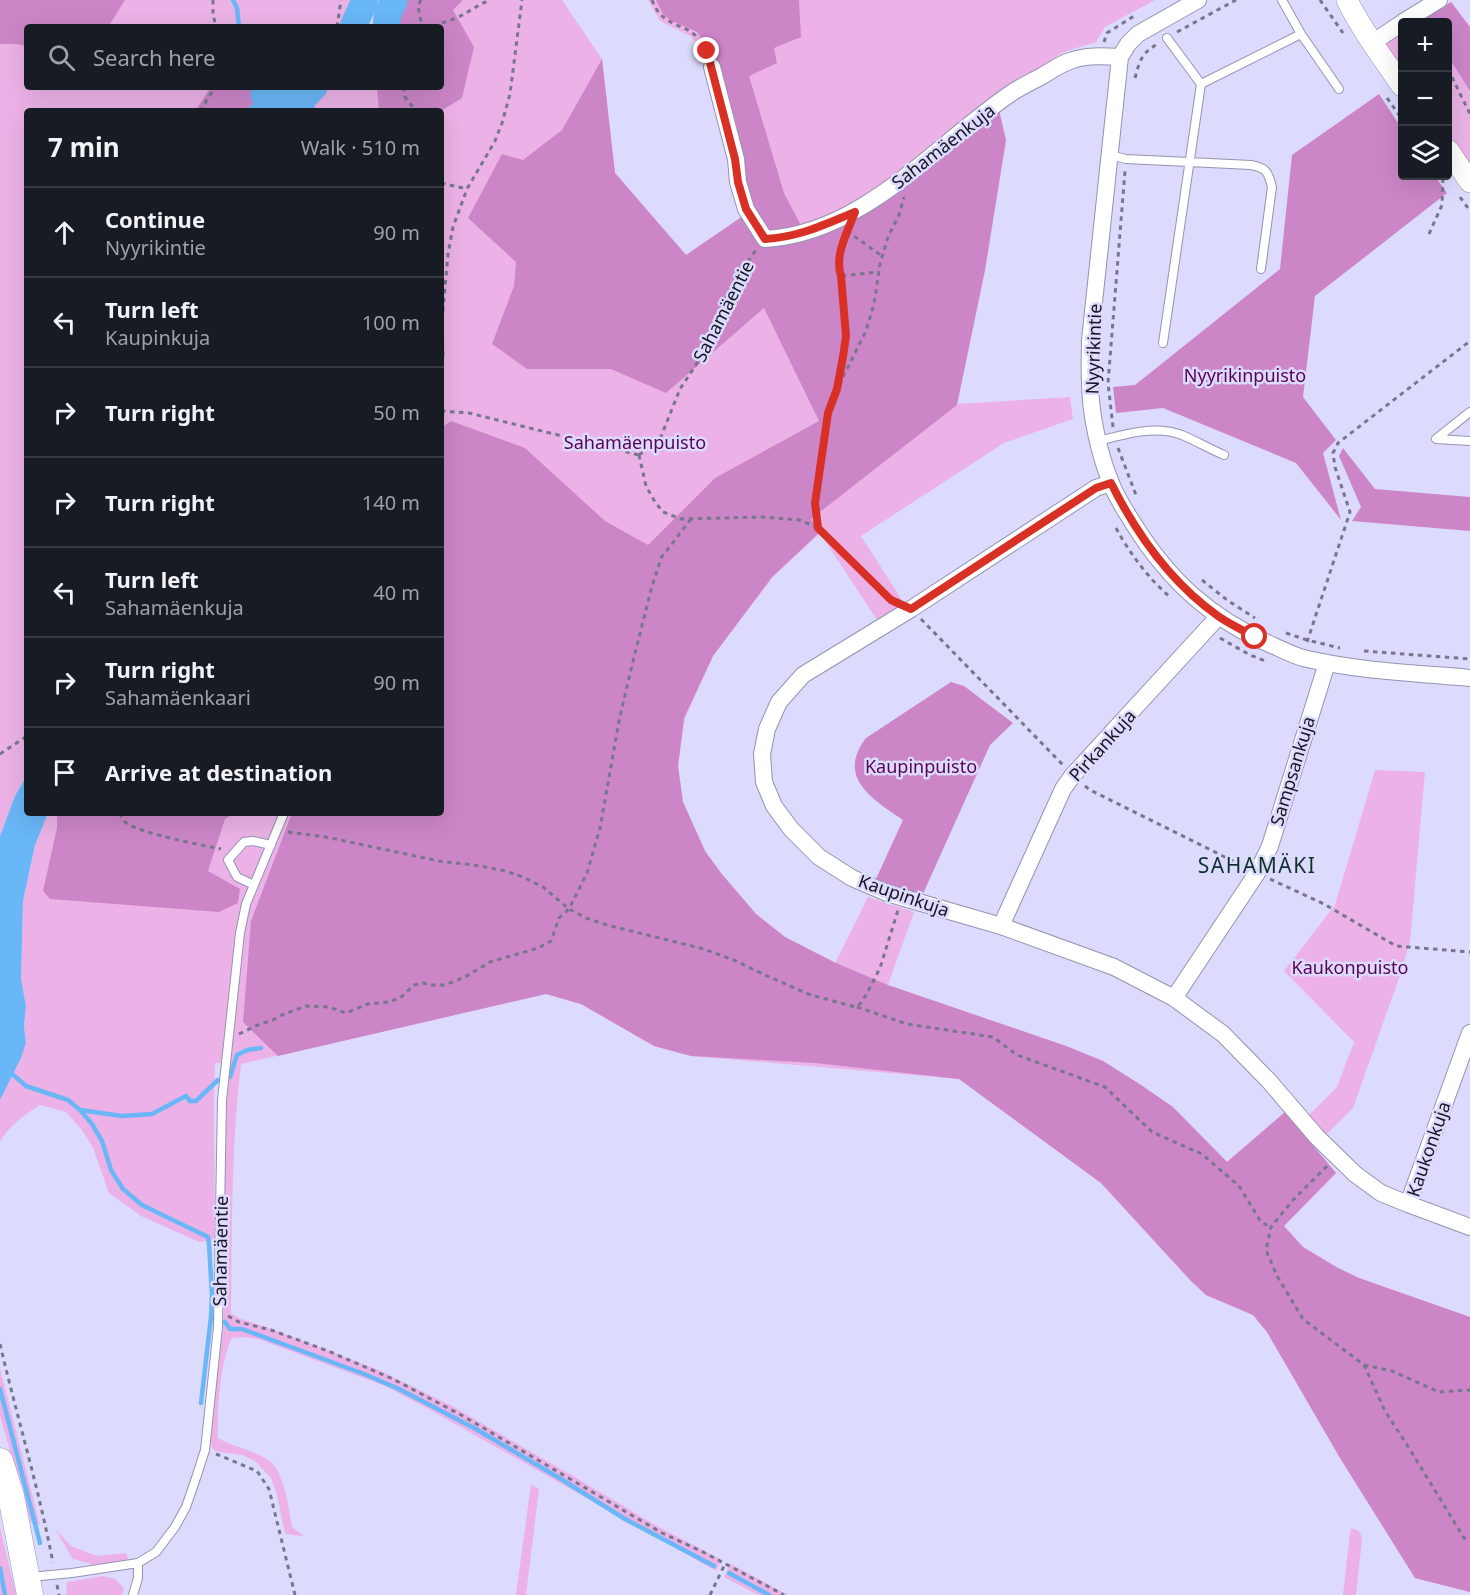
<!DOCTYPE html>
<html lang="en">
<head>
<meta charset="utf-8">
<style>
  body { margin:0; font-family:"Noto Sans",sans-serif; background:#242831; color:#f1f3f6 }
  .controls { position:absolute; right:18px; top:18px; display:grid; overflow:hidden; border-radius:6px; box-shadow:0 6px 24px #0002 }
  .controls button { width:54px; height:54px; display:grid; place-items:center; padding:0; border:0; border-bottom:2px solid #363941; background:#171b24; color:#f1f3f6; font:30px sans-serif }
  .stop { position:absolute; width:18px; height:18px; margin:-14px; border:4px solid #d93025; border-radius:50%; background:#fff }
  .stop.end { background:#d93025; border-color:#fff; box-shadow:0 2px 6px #0008 }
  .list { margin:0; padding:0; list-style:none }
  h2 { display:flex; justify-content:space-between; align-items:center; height:78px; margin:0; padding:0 24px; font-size:26px }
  h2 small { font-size:20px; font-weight:400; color:#9ea1a6 }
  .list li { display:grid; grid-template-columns:39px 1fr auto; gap:18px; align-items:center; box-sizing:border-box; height:90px; padding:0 24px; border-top:2px solid #363941 }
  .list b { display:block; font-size:22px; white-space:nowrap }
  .list p { margin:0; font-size:20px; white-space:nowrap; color:#9ea1a6 }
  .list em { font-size:20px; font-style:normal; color:#9ea1a6 }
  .icon { flex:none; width:33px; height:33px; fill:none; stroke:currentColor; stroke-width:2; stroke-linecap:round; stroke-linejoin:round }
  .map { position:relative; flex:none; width:1470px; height:1595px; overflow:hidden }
  .search { position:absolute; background:#171b24; box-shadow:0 6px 24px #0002; left:24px; top:24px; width:420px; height:66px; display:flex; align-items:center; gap:15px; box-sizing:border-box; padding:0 21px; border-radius:6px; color:#9ea1a6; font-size:22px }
  .panel { position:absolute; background:#171b24; box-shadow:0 6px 24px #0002; left:24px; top:108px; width:420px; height:708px; border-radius:6px }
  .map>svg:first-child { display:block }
  .green { fill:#ecb2e7 }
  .forest { fill:#cc86c8 }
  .water { fill:#69b7f7 }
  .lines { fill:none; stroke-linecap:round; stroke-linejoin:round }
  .stream { stroke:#69b7f7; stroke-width:4.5 }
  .river { stroke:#69b7f7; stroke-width:27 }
  .service-casing { stroke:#9493b2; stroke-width:10 }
  .minor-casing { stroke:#9493b2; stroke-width:18 }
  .tertiary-casing { stroke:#9493b2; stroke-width:22 }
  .primary-casing { stroke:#9493b2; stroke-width:27 }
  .path { stroke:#77768d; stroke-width:3; stroke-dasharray:4.5 4.5; stroke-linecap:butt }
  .service { stroke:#fff; stroke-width:8 }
  .minor { stroke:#fff; stroke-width:16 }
  .tertiary { stroke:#fff; stroke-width:21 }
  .primary { stroke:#fff; stroke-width:26 }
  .route { stroke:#d93025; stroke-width:8 }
  .labels { text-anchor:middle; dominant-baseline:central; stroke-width:5; stroke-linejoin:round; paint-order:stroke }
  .street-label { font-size:18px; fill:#161521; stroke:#dcdbfd }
  .park-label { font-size:18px; fill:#590058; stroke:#dcdbfd }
  .quarter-label { font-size:21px; letter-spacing:1.5px; fill:#0f312c; stroke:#dcdbfd }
</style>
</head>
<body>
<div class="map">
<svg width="1470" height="1595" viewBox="0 0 1470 1595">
  <rect width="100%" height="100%" fill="#dcdbfd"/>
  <path class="green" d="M 0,0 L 365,0 L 353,27 L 27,27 L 27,87 L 275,87 L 244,111 L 27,111 L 27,774 L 15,796 L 0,836 Z
    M 394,0 L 562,0 L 602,59 L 615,173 L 686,255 L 743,216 L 703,49 L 690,36 L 660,21 L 648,0 L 1155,0 L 1105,27 L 1096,42 L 1064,52 L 992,99 L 1006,140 L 985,270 L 957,404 L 1070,397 L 1073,419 L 1004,443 L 861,536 L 904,603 L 877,620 L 820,533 L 773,577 L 713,656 L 685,718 L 678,766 L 683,802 L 705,851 L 721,873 L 756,914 L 785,937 L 835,963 L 868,897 L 914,912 L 888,985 L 1066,1046 L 1103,1061 L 1141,1085 L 1173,1107 L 1227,1162 L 1285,1112 L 1336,1173 L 1284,1226 L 1303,1247 L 1338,1268 L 1359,1278 L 1470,1317 L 1470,1592 L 1415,1578 L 1340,1458 L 1267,1332 L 1253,1315 L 1206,1295 L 1191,1281 L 1101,1183 L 959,1079 L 691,1056 L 654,1046 L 581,1004 L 546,994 L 241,1064 C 231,1147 232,1230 231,1314 L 241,1319 L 277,1331 L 381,1371 L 452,1406 L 580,1480 L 657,1526 L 722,1560 L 716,1571 L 425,1407 L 385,1386 L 258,1339 L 243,1337 L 232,1338 C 220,1361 217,1411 218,1438 C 230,1445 240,1447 253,1452 C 259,1455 269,1459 273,1464 C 285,1479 289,1508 292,1527 L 304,1536 L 285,1534 L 277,1495 L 271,1478 L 255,1461 L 242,1455 L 218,1452 L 214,1450 L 210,1444 L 210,1421 L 223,1328 L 225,1282 L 225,1139 L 227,1084 L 230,1063 L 215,1063 L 214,1111 L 215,1240 L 199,1242 L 141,1216 L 109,1193 L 93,1148 L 82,1130 L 66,1112 L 40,1105 C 25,1115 9,1125 0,1142 L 0,1100 L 21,1058 L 26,1043 L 24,1026 L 26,1006 L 21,979 L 23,901 L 35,845 L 48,813 L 441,813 L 441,111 L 299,111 L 303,98 L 314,87 L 441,87 L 441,27 L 386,27 L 387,17 Z
    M 1451,2 L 1470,27 L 1470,164 L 1448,132 L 1448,22 L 1419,22 Z
    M 1402,33 L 1402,68 L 1386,44 Z
    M 1375,770 L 1425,772 L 1410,942 L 1398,981 L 1353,1108 L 1323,1138 L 1307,1117 L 1337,1087 L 1354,1042 L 1284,971 L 1335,905 Z
    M 0,1369 L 5,1388 L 40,1525 L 31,1523 L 0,1416 Z
    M 531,1484 L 539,1489 L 526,1595 L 516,1595 Z
    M 0,1527 L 16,1595 L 0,1595 Z
    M 55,1529 L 71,1546 L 97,1556 L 126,1553 L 129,1561 L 95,1565 L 73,1559 Z
    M 1351,1529 C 1358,1528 1361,1533 1362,1539 L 1356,1595 L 1343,1595 L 1350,1532 Z
    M 731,1564 L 788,1595 L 758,1595 L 724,1577 Z
    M 103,1576 L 115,1579 L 124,1588 L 122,1595 L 66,1595 L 67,1582 Z"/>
  <path class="forest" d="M 0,0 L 125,0 L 108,27 L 27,27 L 27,46 L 16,44 L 0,44 Z
    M 394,0 L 463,0 L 453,10 L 474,47 L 462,98 L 441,111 L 379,111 L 377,87 L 441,87 L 441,27 L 386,27 L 387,17 Z
    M 656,0 L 799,0 L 801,37 L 774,48 L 777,63 L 749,76 L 784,193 L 805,233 L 768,234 L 752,212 L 714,63 L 709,49 L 697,32 L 670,20 L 663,14 Z
    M 1451,2 L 1470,27 L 1470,91 L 1448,56 L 1448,22 L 1426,22 L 1424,19 Z
    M 602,59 L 615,173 L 686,255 L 743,216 L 766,245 L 809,239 L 860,217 L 999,110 L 1006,140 L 985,270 L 957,405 L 811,519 L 820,532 L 772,577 L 713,656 L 684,718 L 678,766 L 683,802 L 705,851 L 721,873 L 756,914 L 785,937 L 836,963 L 888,985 L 1066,1046 L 1103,1061 L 1141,1085 L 1173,1107 L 1227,1162 L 1285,1112 L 1336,1173 L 1284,1226 L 1303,1247 L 1338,1268 L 1359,1278 L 1470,1317 L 1470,1592 L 1415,1578 L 1340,1458 L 1267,1332 L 1253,1315 L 1206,1295 L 1191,1281 L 1101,1183 L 959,1079 L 815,1063 L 691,1056 L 654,1046 L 581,1004 L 546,994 L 278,1056 L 243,1022 L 251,921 L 292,813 L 441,813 L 441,428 L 451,421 L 525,448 L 605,521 L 648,545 L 715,478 L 819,421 L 764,308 L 666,393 L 611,369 L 527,369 L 492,344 L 514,286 L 516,262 L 468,218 L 502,154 L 523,160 L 562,130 Z
    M 211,87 L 275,87 L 244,111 L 195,111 Z
    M 1379,94 L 1402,129 L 1402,176 L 1435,176 L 1447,193 L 1315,296 L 1303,397 L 1336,440 L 1323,453 L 1341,520 L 1296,463 L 1163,408 L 1116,413 L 1113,387 L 1135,385 L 1280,269 L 1292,155 Z
    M 1343,448 L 1375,489 L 1470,497 L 1470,531 L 1352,521 L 1361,507 L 1339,456 Z
    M 951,682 L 964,686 L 1013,723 L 990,745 L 922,896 L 875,881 L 903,820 C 872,799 836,777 866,738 Z
    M 57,813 L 234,813 L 225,819 L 208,871 L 240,889 L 238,903 L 219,912 L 50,899 L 43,891 L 57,828 Z"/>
  <path class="water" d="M 264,95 L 287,98 L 288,111 L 244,111 Z
    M 27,775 L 27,813 L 48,813 L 35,845 L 23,901 L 21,979 L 26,1006 L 24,1026 L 26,1043 L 21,1058 L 0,1100 L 0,836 L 15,796 Z"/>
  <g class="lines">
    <path class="stream" d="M 233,0 L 237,8 L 239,27
      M 258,87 L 271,111
      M 10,1072 L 26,1086 L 68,1100 L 80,1110 L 92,1124 L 102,1141 L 111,1170 L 123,1189 L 142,1205 L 208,1237 L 209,1244 L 212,1295 L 211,1317 L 214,1319
      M 230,1077 L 237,1055 L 247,1050 L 261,1048
      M 80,1110 L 122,1116 L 152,1114 L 186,1096 L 190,1101 L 196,1101 L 218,1080
      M 225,1322 L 230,1329 L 242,1329 L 364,1374 L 399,1389 L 474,1428 L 561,1479 L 625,1519 L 714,1566
      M 0,1389 L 40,1543
      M 201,1403 L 211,1317
      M 0,1568 L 5,1595
      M 729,1573 L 769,1595"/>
    <path class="river" d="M 353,27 L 365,0
      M 386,27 L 387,17 L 394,0
      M 275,87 L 264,95 L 287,98 L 288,111
      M 299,111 L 303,98 L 314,87"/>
    <g class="service-casing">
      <path id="service" d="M 1282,0 L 1301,34 L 1339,89
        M 1201,84 L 1301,34
        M 1110,155 L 1126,159 L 1251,165 C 1266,168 1268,171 1272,187 L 1261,269
        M 1163,343 L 1201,84 L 1167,38
        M 1470,412 L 1436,439 L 1470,441
        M 1099,441 C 1125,434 1155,425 1182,435 C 1196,441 1210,449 1224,455
        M 254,885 L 237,877 L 228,860 L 244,842 L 253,841 L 271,845
        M 30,1577 L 72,1573 L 138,1563 L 156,1552 L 175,1527 L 186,1507 L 197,1475 L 205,1450 L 218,1327 L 222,1100 L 240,933 L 246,904 L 284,813
        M 133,1595 L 138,1578 L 138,1563"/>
    </g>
    <g class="minor-casing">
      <path id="minor" d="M 1198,0 L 1138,34 L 1128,44 L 1120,57 L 1090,340 C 1090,354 1089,368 1090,381 C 1090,413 1099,454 1111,483 C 1116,497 1125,510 1133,523 C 1169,581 1211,619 1274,646 C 1283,650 1293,655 1303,658 C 1358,671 1414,673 1470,678
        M 1403,22 L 1439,0
        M 1372,43 L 1402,23
        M 712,67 L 736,159 L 738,182 L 746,209 L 765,239 C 862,234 934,146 1010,94 C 1020,87 1031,82 1042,76 C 1051,71 1060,64 1070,61 C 1085,55 1104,56 1120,57
        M 1111,483 L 1096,488 L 911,609 L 803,675 L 779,702 L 767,729 L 762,754 L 764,782 L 774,806 L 791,829 L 819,857 L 852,878 L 887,893 L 1001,926 L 1114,967 L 1174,998 L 1223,1034 L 1269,1081 L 1317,1137 L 1355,1174 L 1381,1193 L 1408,1204
        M 1001,926 L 1063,789 L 1073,775 L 1218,617
        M 1174,998 L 1257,873 L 1270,846 L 1327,663
        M 1470,1033 L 1408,1204 L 1470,1227"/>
    </g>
    <g class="tertiary-casing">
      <path id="tertiary" d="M 1347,0 C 1362,31 1383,58 1402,86
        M 1448,150 L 1470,182"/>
    </g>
    <g class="primary-casing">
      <path id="primary" d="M 0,1461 L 11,1496 L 30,1595"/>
    </g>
    <path class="path" d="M 213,0 L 213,14 L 216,27
      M 421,0 L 418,6 L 422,27
      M 652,0 C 663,29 684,21 700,40 C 703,43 705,48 707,52
      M 1320,0 L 1343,33
      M 337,27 L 341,0
      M 434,27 C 441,22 448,22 456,18 C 468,13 477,5 490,0
      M 1177,32 L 1236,0
      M 1104,42 L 1107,33 L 1134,16
      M 1448,69 L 1470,114
      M 1135,78 C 1140,59 1142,53 1159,43
      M 404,87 L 405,97 L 416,111
      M 1387,98 L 1402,119
      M 200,111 L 215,87
      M 441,183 L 467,189
      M 1460,197 L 1470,211
      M 847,231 L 882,256
      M 1429,234 L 1442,205 L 1443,176
      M 842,276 L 879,272
      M 441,365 L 443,355 L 442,321 L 448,254 L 453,227 L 467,189 L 495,141 L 502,123 L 510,94 L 522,0
      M 839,385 L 866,331 L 874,304 L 880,264 L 888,237 L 899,215 L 904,197
      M 441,411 L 469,413 L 639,455
      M 1113,427 L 1108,383 L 1125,171
      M 1118,448 L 1136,495
      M 639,455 L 646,486 L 655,502 L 663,512 L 681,519 L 762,517 L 800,520 L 818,528 L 893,601
      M 639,455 L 660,439 L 680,389 L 703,354 L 722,305 L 738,276 L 756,250
      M 817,527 L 815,503 L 828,413 L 837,389 L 843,357 L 845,336 L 841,276 C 836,262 841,246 847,233
      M 1116,528 C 1130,554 1149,579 1171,598
      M 1202,580 L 1227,600 L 1255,618
      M 921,619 L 1063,765
      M 1286,633 L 1307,640 L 1340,648
      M 1220,638 L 1250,655 L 1268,662
      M 1307,642 L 1350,512 L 1335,467 L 1333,453 L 1338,443 L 1470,341
      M 1364,651 L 1470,659
      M 0,754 L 27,736
      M 1085,786 L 1090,790 L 1245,867
      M 120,813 C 121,816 122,819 124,821 C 136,833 202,845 221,849
      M 288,832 L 326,837 L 439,861 L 481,866 L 505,871 L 523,877 L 543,887 L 569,909 L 586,918 L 607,925 L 704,949 L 736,961 L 763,974 L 808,994 L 855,1007 L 860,1004 L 866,995 L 880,968 L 898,910
      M 1270,879 L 1324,904 L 1396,946 L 1470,952
      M 857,1007 L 907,1024 L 993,1037 L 1017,1055 L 1105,1087 L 1152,1132 L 1202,1154 L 1239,1186 L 1261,1222 L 1271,1227
      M 239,1034 L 260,1024 L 273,1020 L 282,1015 L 306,1006 L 329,1007 L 346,1013 L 368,1004 L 388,1002 L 400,998 L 414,985 L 423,983 L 433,985 L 445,985 L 465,977 L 490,962 L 538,948 L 551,941 L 559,918 L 569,909 L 587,873 L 600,828 L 619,721 L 633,661 L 651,590 L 661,558 L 691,519
      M 1327,1166 L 1293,1200 L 1271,1227 L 1266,1250 L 1277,1276 L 1303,1319 L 1364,1365 L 1385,1411 L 1409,1448 L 1464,1538 L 1470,1540
      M 228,1316 L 239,1322 L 271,1330 L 328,1351 L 393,1379 L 463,1416 L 662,1533 L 703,1552 L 784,1595
      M 0,1344 C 17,1417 39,1489 53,1563
      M 1364,1365 L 1392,1371 L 1439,1392 L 1470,1390
      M 216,1454 L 257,1471 L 269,1489 L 295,1595
      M 57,1585 L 59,1595
      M 710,1595 L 725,1564"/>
    <use href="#service" class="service"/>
    <use href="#minor" class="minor"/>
    <use href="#tertiary" class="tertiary"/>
    <use href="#primary" class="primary"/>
  </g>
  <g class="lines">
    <path class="route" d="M 707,51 L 735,159 L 738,182 L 746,209 L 765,239 C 800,237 823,225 855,212 C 848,231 834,255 841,276 L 846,336 L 843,357 L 837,389 L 828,413 L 815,503 L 818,528 L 891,600 L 911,609 L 1096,488 L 1111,483 C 1137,535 1170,582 1218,616 C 1229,624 1243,630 1255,637"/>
  </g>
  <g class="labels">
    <g class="street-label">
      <text transform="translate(943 146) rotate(-38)">Sahamäenkuja</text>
      <text transform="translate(723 311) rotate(-63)">Sahamäentie</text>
      <text transform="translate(1093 349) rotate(-88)">Nyyrikintie</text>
      <text transform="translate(1102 745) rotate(-48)">Pirkankuja</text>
      <text transform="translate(1292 771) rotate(-73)">Sampsankuja</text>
      <text transform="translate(904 895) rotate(19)">Kaupinkuja</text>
      <text transform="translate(1428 1149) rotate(-71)">Kaukonkuja</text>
      <text transform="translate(220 1251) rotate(-89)">Sahamäentie</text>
    </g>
    <g class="park-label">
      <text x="1245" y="375">Nyyrikinpuisto</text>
      <text x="635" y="442">Sahamäenpuisto</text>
      <text x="921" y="766">Kaupinpuisto</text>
      <text x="1350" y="967">Kaukonpuisto</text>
    </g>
    <g class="quarter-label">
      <text x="1257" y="865">SAHAMÄKI</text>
    </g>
  </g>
</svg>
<div class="controls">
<button>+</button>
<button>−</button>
<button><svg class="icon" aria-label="layers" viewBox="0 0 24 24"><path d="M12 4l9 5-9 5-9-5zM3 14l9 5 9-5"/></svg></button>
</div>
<div class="stop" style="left:1255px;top:637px"></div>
<div class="stop end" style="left:707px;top:51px"></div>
<div class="search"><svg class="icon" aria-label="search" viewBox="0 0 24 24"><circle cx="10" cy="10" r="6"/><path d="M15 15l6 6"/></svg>Search here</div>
<section class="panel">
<h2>7 min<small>Walk · 510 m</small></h2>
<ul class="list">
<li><svg class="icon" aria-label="ahead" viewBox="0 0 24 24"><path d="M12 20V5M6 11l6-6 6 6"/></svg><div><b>Continue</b><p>Nyyrikintie</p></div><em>90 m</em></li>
<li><svg class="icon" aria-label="left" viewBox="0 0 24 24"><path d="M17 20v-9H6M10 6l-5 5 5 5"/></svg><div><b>Turn left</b><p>Kaupinkuja</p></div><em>100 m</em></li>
<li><svg class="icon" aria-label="right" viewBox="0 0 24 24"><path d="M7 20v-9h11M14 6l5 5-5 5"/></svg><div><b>Turn right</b></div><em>50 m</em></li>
<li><svg class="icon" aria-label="right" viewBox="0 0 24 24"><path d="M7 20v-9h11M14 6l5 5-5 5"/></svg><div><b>Turn right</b></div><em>140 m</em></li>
<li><svg class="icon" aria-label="left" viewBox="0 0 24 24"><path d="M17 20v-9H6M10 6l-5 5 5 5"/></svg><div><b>Turn left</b><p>Sahamäenkuja</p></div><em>40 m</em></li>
<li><svg class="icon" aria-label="right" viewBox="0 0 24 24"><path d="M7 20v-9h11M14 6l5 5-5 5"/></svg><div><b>Turn right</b><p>Sahamäenkaari</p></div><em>90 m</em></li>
<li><svg class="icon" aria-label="arrive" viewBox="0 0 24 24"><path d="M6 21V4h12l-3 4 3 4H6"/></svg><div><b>Arrive at destination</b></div></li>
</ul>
</section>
</div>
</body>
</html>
